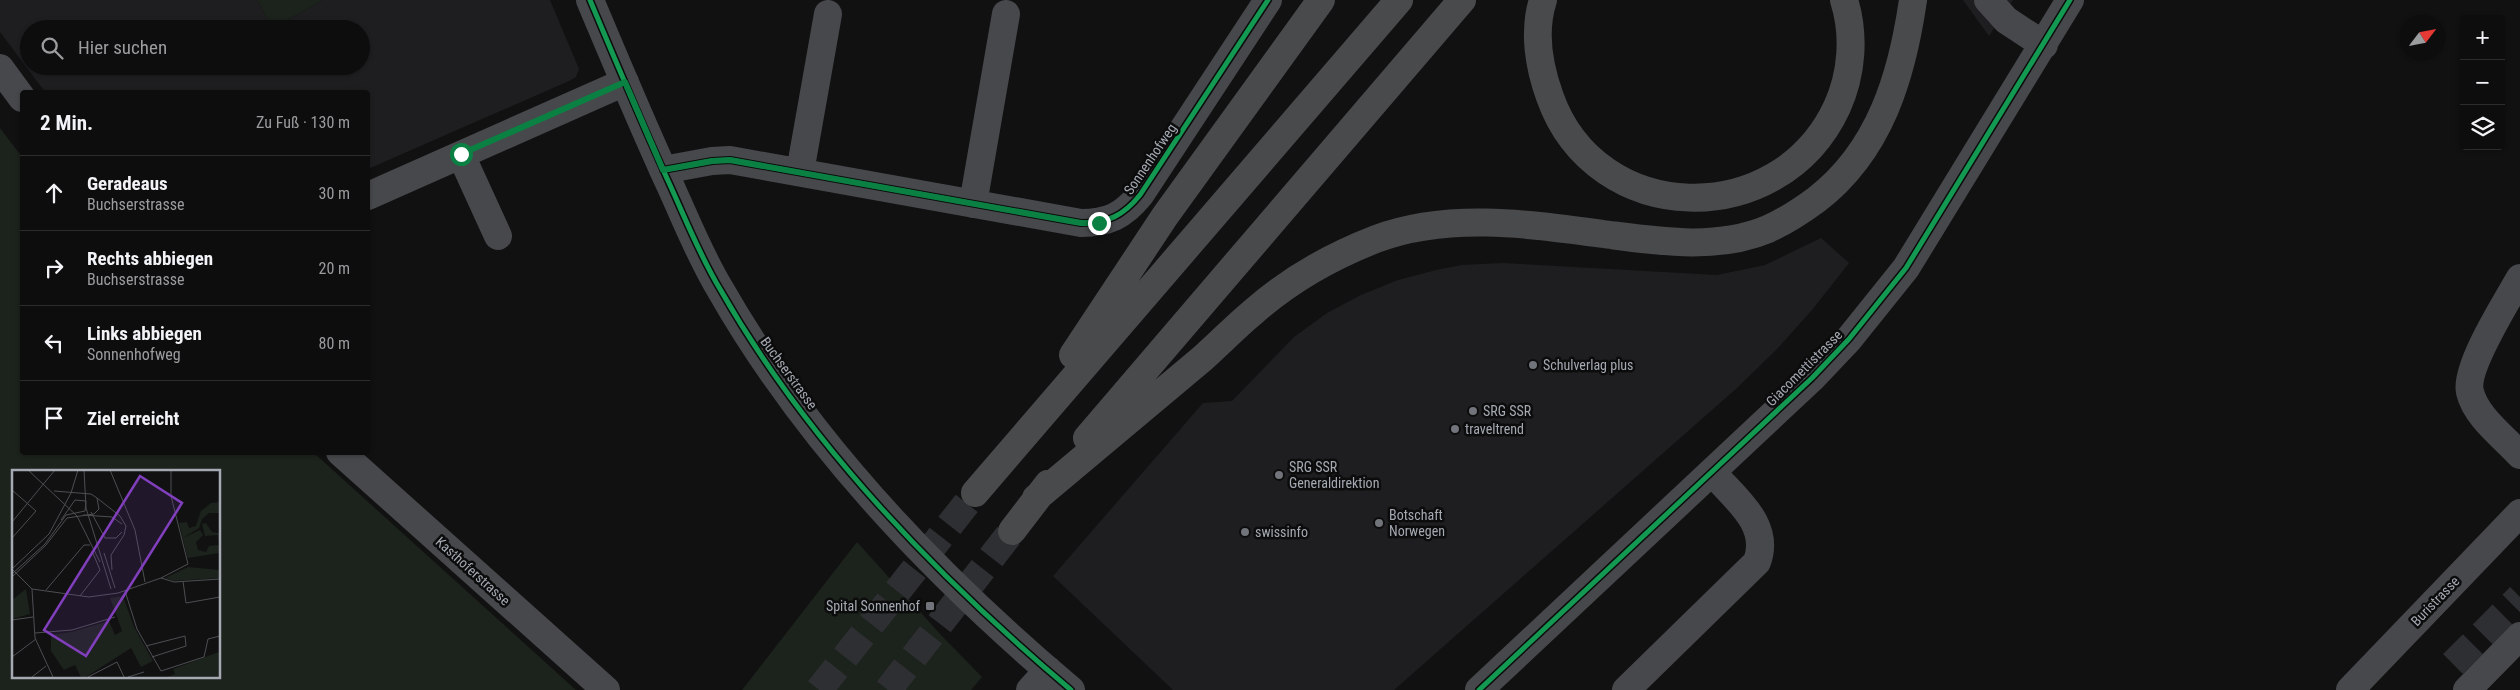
<!DOCTYPE html>
<html lang="de">
<head>
<meta charset="utf-8">
<style>
  body { margin:0; font-family:"Roboto Condensed",sans-serif; background:#161617; color:#f1f3f6 }
  .controls { position:absolute; right:15px; top:15px; display:grid; overflow:hidden; border-radius:5px; box-shadow:0 1px 4px #0004 }
  .controls button { width:45px; height:45px; display:grid; place-items:center; padding:0; border:0; border-bottom:1px solid #2d2d2e; background:#0d0d0e; color:#f1f3f6; font:25px sans-serif }
  .compass { position:absolute; left:2400px; top:15px; width:45px; height:45px; border-radius:50%; background:#0d0d0e; box-shadow:0 1px 4px #0004; rotate:58deg }
  .stop { position:absolute; width:15px; height:15px; margin:-11px; border:4px solid #0b8043; border-radius:50%; background:#fff }
  .stop.end { background:#0b8043; border-color:#fff; box-shadow:0 1px 5px #0008 }
  .list { margin:0; padding:0; list-style:none }
  h2 { display:flex; justify-content:space-between; align-items:center; height:65px; margin:0; padding:0 20px; font-size:21px }
  h2 small { font-size:16px; font-weight:400; color:#9a9c9e }
  .list li { display:grid; grid-template-columns:32px 1fr auto; gap:15px; align-items:center; box-sizing:border-box; height:75px; padding:0 20px; border-top:1px solid #2d2d2e }
  .list b { display:block; font-size:19px; white-space:nowrap }
  .list p { margin:0; font-size:16px; white-space:nowrap; color:#9a9c9e }
  .list em { font-size:16px; font-style:normal; color:#9a9c9e }
  .icon { flex:none; width:28px; height:28px; fill:none; stroke:currentColor; stroke-width:2; stroke-linecap:round; stroke-linejoin:round }
  .map { position:relative; flex:none; width:2520px; height:690px; overflow:hidden }
  .search { position:absolute; background:#0d0d0e; box-shadow:0 1px 4px #0004; left:20px; top:20px; width:350px; height:55px; display:flex; align-items:center; gap:12px; box-sizing:border-box; padding:0 18px; border-radius:28px; color:#9a9c9e; font-size:19px }
  .panel { position:absolute; background:#0d0d0e; box-shadow:0 1px 4px #0004; left:20px; top:90px; width:350px; height:365px; border-radius:5px }
  .map>svg:first-child { display:block }
  .built { fill:#1e1e20; fill-rule:evenodd }
  .green { fill:#1c221c; fill-rule:evenodd }
  .lines { fill:none; stroke-linecap:round; stroke-linejoin:round }
  .minor-tunnel { stroke:#2e2f32; stroke-width:28; stroke-dasharray:28 14; stroke-linecap:butt }
  .highway-tunnel { stroke:#2e2f32; stroke-width:28; stroke-dasharray:28 14; stroke-linecap:butt }
  .minor { stroke:#46484b; stroke-width:28 }
  .highway { stroke:#494a4c; stroke-width:28 }
  .cycleway-casing { stroke:#0c0c0d; stroke-width:8 }
  .cycleway { stroke:#139951; stroke-width:5 }
  .route { stroke:#0b8043; stroke-width:6 }
  .poi-dot { fill:#71747a; stroke:#0c0c0d; stroke-width:2 }
  .labels { text-anchor:middle; dominant-baseline:central; stroke-width:5; stroke-linejoin:round; paint-order:stroke }
  .street-label { font-size:14px; fill:#a4a9b2; stroke:#0c0c0d }
  .poi-label { font-size:14px; fill:#a4a9b2; stroke:#0c0c0d; text-anchor:start }
  .inset-road { fill:none; stroke:#4c4e52; stroke-width:1 }
  .view { fill:#813fbd; fill-opacity:0.15; stroke:#813fbd; stroke-width:2.5 }
  .inset-edge { fill:none; stroke:#a4a9b2; stroke-width:2.5 }
</style>
</head>
<body>
<div class="map">
<svg width="2520" height="690" viewBox="0 0 2520 690">
  <rect width="100%" height="100%" fill="#111112"/>
  <path class="built" d="M 0,0 L 257,0 L 273,28 L 323,0 L 550,0 L 579,69 L 576,77 L 569,81 L 368,169 L 368,92 L 45,92 L 0,32 ZM 29,29 L 361,29 L 361,66 L 29,66 Z
    M 1963,0 L 2013,0 L 1989,36 Z
    M 1821,238 L 1849,263 L 1812,310 L 1777,349 L 1737,388 L 1394,690 L 1173,690 L 1053,576 L 1203,403 L 1232,401 L 1294,337 L 1327,313 L 1361,295 L 1398,280 L 1436,270 L 1462,265 L 1502,263 L 1717,275 L 1765,265 Z"/>
  <path class="green" d="M 257,0 L 323,0 L 273,28 Z
    M 0,128 L 22,157 L 22,452 L 314,453 L 576,690 L 0,690 ZM 14,471 L 219,471 L 219,676 L 14,676 Z
    M 857,542 L 941,635 L 982,677 L 971,690 L 742,690 Z"/>
  <g class="lines">
    <path class="minor-tunnel" d="M 2453,664 L 2520,597"/>
    <path class="highway-tunnel" d="M 819,690 L 975,493
      M 888,690 L 1012,531"/>
    <path class="minor" d="M 590,0 C 616,62 642,124 670,185 C 686,220 700,256 720,289 C 807,442 937,577 1071,690
      M 1988,0 L 2006,20 L 2044,45
      M 0,68 L 22,98
      M 461,155 L 498,236
      M 663,170 L 712,161 L 730,160 L 1081,223 C 1108,223 1123,216 1140,195 L 1268,0
      M 800,172 L 828,14
      M 368,196 L 625,82
      M 973,204 L 1006,14
      M 2520,278 C 2507,301 2464,368 2470,392 C 2476,417 2504,437 2520,455
      M 340,452 L 606,690
      M 1030,690 L 1048,670
      M 1479,690 L 1812,378 L 1849,339 L 1906,268 L 2070,0
      M 1626,690 L 1757,562 C 1771,524 1735,499 1712,472
      M 2350,690 L 2520,513
      M 2467,690 L 2520,636"/>
    <path class="highway" d="M 1543,0 C 1533,31 1539,67 1550,97 C 1596,227 1779,232 1837,107 C 1852,74 1855,35 1844,0
      M 1073,355 L 1165,216 L 1321,0
      M 1087,438 L 1462,0
      M 975,493 L 1399,0
      M 1036,498 C 1092,451 1147,405 1203,358 C 1220,343 1235,327 1252,313 C 1288,281 1332,256 1376,239 C 1448,212 1529,224 1603,234 C 1657,241 1716,251 1768,229 C 1786,221 1801,211 1816,200 C 1880,151 1902,76 1913,0
      M 1012,531 L 1048,484"/>
    <g class="cycleway-casing">
      <path id="cycleway" d="M 590,0 C 616,62 642,124 670,185 C 686,220 700,256 720,289 C 807,442 937,577 1071,690
        M 663,170 L 712,161 L 730,160 L 1081,223 C 1108,223 1123,216 1140,195 L 1268,0
        M 1479,690 L 1812,378 L 1849,339 L 1906,268 L 2070,0"/>
    </g>
    <use href="#cycleway" class="cycleway"/>
  </g>
  <g class="lines">
    <path class="route" d="M 461,154 L 625,82 L 663,170 L 712,161 L 730,160 L 1081,223 L 1099,223"/>
  </g>
  <g class="poi-dot">
    <circle cx="1533" cy="365" r="5"/>
    <circle cx="1473" cy="411" r="5"/>
    <circle cx="1455" cy="429" r="5"/>
    <circle cx="1279" cy="475" r="5"/>
    <circle cx="1379" cy="523" r="5"/>
    <circle cx="1245" cy="532" r="5"/>
    <rect x="925" y="601" width="10" height="10" rx="2.5"/>
  </g>
  <g class="labels">
    <g class="street-label">
      <text transform="translate(1150 159) rotate(-56)">Sonnenhofweg</text>
      <text transform="translate(1804 368) rotate(-45)">Giacomettistrasse</text>
      <text transform="translate(789 373) rotate(54)">Buchserstrasse</text>
      <text transform="translate(473 571) rotate(42)">Kasthoferstrasse</text>
      <text transform="translate(2435 601) rotate(-46)">Buristrasse</text>
    </g>
    <g class="poi-label">
      <text x="1543" y="365">Schulverlag plus</text>
      <text x="1483" y="411">SRG SSR</text>
      <text x="1465" y="429">traveltrend</text>
      <text x="1289" y="467">SRG SSR<tspan x="1289" dy="16">Generaldirektion</tspan></text>
      <text x="1389" y="515">Botschaft<tspan x="1389" dy="16">Norwegen</tspan></text>
      <text x="1255" y="532">swissinfo</text>
      <text x="920" y="606" text-anchor="end">Spital Sonnenhof</text>
    </g>
  </g>
  <g transform="translate(12 470)">
    <rect width="208" height="208" fill="#111112"/>
    <path d="M 207,32 L 207,43 L 197,43 L 190,49 L 187,58 L 171,68 L 188,60 L 191,65 L 184,72 L 186,80 L 194,82 L 197,76 L 207,75 L 206,65 L 193,66 L 190,54 L 194,53 L 200,62 L 207,63 L 207,83 L 176,88 L 175,86 L 167,53 L 175,52 L 177,58 L 184,56 L 189,41 L 199,33 ZM 176,97 L 207,100 L 207,108 L 162,111 L 153,108 ZM 14,119 L 18,144 L 0,149 L 0,130 ZM 111,126 L 122,157 L 141,191 L 129,197 L 119,178 L 74,207 L 69,207 L 63,195 L 52,200 L 39,181 L 39,165 L 60,162 L 97,151 L 103,165 L 110,161 L 98,128 ZM 207,182 L 207,207 L 155,207 L 163,204 L 161,199 Z" fill="#1c221c"/>
    <path class="inset-road" d="M 16,0 L 65,46M 72,0 L 74,38 L 99,119M 98,0 L 123,60 L 133,112M 0,20 L 24,41 L 0,68M 59,23 L 66,0M 85,28 L 108,46 L 114,56 L 112,65 L 99,85 L 100,100M 79,42 L 93,68 L 104,68 L 110,62M 71,45 L 100,47 L 110,54M 65,46 L 88,92M 0,52 L 43,0M 92,83 L 103,118M 0,99 L 20,119 L 77,127 L 106,123 L 149,108 L 162,112 L 208,109M 0,99 L 37,64 L 59,23M 0,104 L 33,74 L 54,45 L 73,41 L 74,31 L 63,30 L 49,50M 0,107 L 34,75 L 55,48 L 82,44 L 87,39 L 85,28 L 79,24 L 42,21M 149,108 L 176,94 L 159,26 L 159,0M 171,111 L 174,133 L 208,127M 20,119 L 23,168 L 41,207M 34,120 L 72,75 L 78,75M 113,121 L 125,159 L 149,201 L 192,187 L 196,169 L 208,166M 68,126 L 88,100 L 80,81M 0,150 L 21,147M 23,163 L 60,160 L 103,147M 134,176 L 173,166 L 174,176 L 140,187M 0,187 L 24,169M 20,207 L 34,196M 76,207 L 105,192 L 112,207M 116,207 L 132,202"/>
    <path class="view" d="M 128,6 L 170,33 L 74,186 L 32,160 Z"/>
    <rect width="208" height="208" class="inset-edge"/>
  </g>
</svg>
<div class="controls">
<button>+</button>
<button>−</button>
<button><svg class="icon" aria-label="layers" viewBox="0 0 24 24"><path d="M12 4l9 5-9 5-9-5zM3 14l9 5 9-5"/></svg></button>
</div>
<svg class="compass" viewBox="-18 -18 36 36"><path d="M0-13l5 13h-10z" fill="#e53935"/><path d="M0 13l5-13h-10z" fill="#9a9c9e"/></svg>
<div class="stop" style="left:461px;top:154px"></div>
<div class="stop end" style="left:1099px;top:223px"></div>
<div class="search"><svg class="icon" aria-label="search" viewBox="0 0 24 24"><circle cx="10" cy="10" r="6"/><path d="M15 15l6 6"/></svg>Hier suchen</div>
<section class="panel">
<h2>2 Min.<small>Zu Fuß · 130 m</small></h2>
<ul class="list">
<li><svg class="icon" aria-label="ahead" viewBox="0 0 24 24"><path d="M12 20V5M6 11l6-6 6 6"/></svg><div><b>Geradeaus</b><p>Buchserstrasse</p></div><em>30 m</em></li>
<li><svg class="icon" aria-label="right" viewBox="0 0 24 24"><path d="M7 20v-9h11M14 6l5 5-5 5"/></svg><div><b>Rechts abbiegen</b><p>Buchserstrasse</p></div><em>20 m</em></li>
<li><svg class="icon" aria-label="left" viewBox="0 0 24 24"><path d="M17 20v-9H6M10 6l-5 5 5 5"/></svg><div><b>Links abbiegen</b><p>Sonnenhofweg</p></div><em>80 m</em></li>
<li><svg class="icon" aria-label="arrive" viewBox="0 0 24 24"><path d="M6 21V4h12l-3 4 3 4H6"/></svg><div><b>Ziel erreicht</b></div></li>
</ul>
</section>
</div>
</body>
</html>
